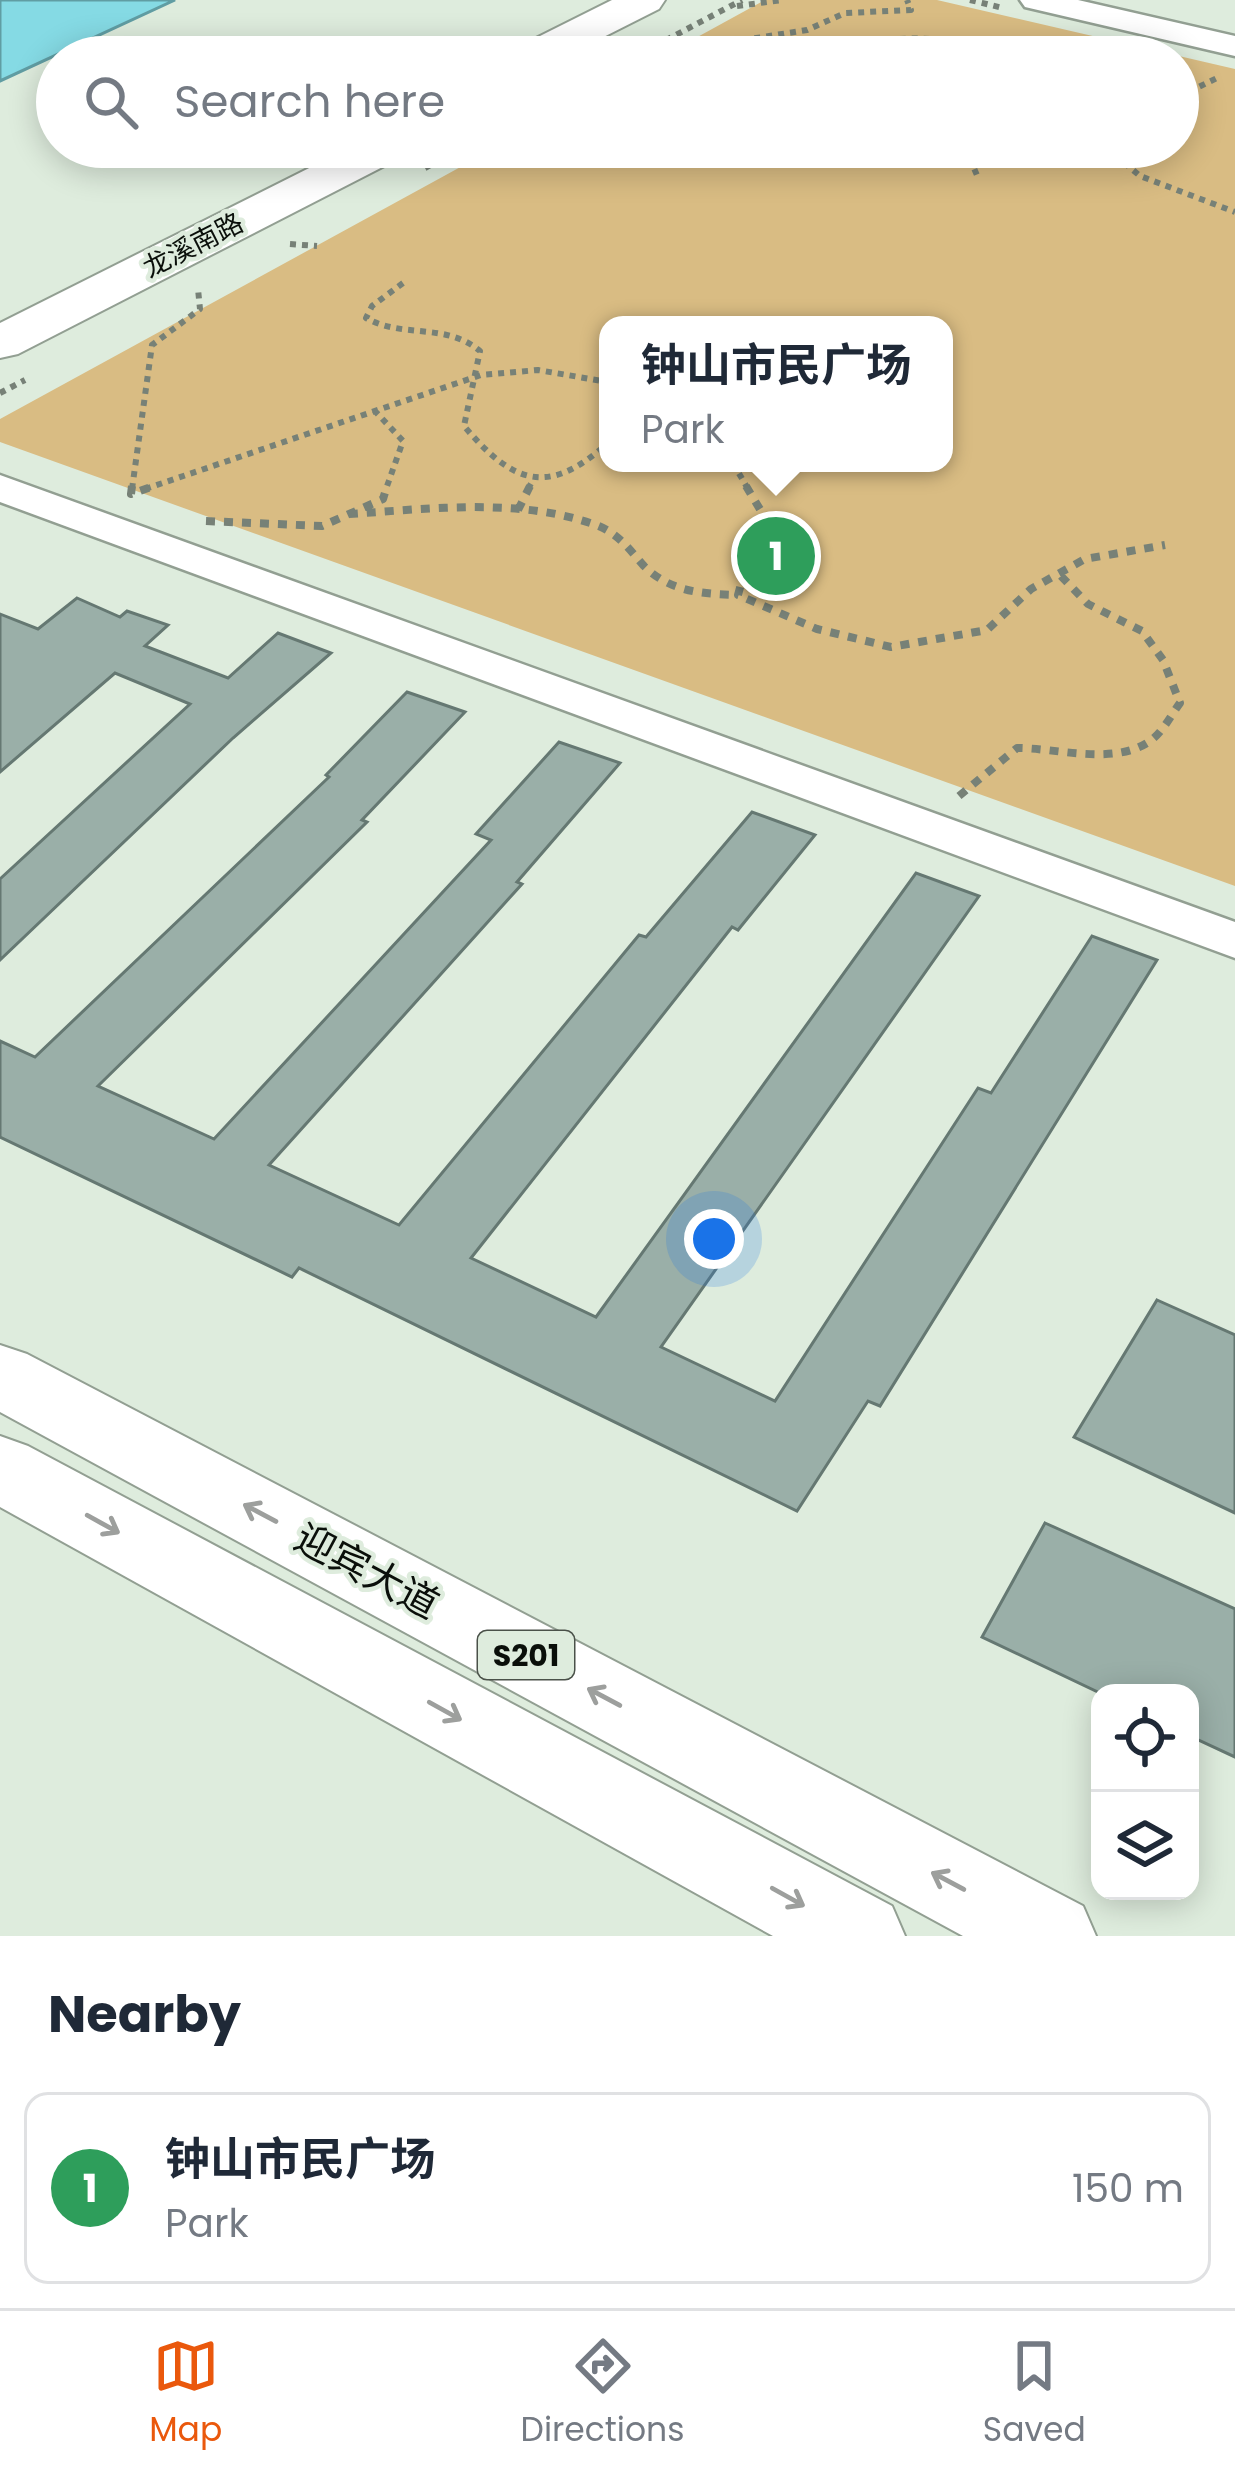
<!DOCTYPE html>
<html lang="en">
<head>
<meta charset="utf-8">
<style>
  body { margin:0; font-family:Poppins,"Noto Sans SC",sans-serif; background:#f6f6f7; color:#1f2937 }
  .controls { position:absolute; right:36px; bottom:36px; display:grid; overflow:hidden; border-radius:24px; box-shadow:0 6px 30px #0003 }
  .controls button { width:108px; height:108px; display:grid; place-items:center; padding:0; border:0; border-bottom:3px solid #e0e1e3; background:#fff; color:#1f2937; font:60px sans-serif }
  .you { position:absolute; left:714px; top:1239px; width:42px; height:42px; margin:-30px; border:9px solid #fff; border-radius:50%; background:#1a73e8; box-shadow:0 0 0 18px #1a73e833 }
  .badge { display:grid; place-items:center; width:78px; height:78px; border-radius:50%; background:#ea580c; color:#fff; font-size:39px; font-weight:700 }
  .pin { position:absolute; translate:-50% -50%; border:6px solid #fff; box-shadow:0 3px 12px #0006 }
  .popup { position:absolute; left:599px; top:316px; width:354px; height:156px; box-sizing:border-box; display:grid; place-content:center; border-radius:24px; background:#fff; filter:drop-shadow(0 3px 9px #0005); font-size:39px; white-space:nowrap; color:#747a83 }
  .popup b { font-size:45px; color:#1f2937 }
  .popup::after { content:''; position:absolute; left:50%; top:100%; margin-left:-24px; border:24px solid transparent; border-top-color:#fff }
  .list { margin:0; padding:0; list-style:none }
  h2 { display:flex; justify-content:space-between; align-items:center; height:156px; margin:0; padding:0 48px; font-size:51px }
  h2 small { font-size:39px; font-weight:400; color:#747a83 }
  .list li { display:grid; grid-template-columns:78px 1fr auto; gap:36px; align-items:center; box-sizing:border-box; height:192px; margin:0 24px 24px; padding:0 24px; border:3px solid #e0e1e3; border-radius:24px }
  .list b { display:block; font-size:45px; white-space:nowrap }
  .list p { margin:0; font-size:39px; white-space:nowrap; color:#747a83 }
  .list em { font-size:39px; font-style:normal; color:#747a83 }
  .icon { flex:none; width:66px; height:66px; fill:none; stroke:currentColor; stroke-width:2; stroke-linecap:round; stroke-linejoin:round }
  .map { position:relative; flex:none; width:1235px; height:1936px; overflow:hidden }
  .search { position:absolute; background:#fff; box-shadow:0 6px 30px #0003; left:36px; right:36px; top:36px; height:132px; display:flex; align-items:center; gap:30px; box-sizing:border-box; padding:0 42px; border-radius:66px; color:#747a83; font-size:45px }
  .sheet { height:372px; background:#fff }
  nav { display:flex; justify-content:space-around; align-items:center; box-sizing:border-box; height:168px; border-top:3px solid #e0e1e3; background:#fff; font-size:33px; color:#747a83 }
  nav a { display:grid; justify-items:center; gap:6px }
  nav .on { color:#ea580c }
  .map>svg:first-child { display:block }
  .green { fill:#d9bc83; fill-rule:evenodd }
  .water { fill:#85dae4; stroke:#609da3; stroke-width:3 }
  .building { fill:#9aafa8; stroke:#657872; stroke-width:3 }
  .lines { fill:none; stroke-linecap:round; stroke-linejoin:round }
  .minor-casing { stroke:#929f92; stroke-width:5 }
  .secondary-casing { stroke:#929f92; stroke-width:4 }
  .primary-casing { stroke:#929f92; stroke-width:4 }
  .path-far1 { stroke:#778177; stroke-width:6; stroke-dasharray:6 6; stroke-linecap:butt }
  .path { stroke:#778177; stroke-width:8; stroke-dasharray:9 9; stroke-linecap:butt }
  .minor { fill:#fff; fill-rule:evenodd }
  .secondary { fill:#fff; fill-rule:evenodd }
  .primary { fill:#fff; fill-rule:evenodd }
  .oneway { stroke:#9d9f9d }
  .labels { text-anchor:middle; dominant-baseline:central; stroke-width:9; stroke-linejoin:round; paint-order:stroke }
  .far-street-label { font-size:27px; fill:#0a0f0a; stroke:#deecdd }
  .shield { fill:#deecdd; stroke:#4a5149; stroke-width:3 }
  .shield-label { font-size:30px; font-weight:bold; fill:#0a0f0a }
  .near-street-label { font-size:39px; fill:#0a0f0a; stroke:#deecdd }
</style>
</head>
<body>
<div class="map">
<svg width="1235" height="1936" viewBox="0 0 1235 1936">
  <rect width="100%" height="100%" fill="#deecdd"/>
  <path class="green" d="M 765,0 L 937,0 L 1235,69 L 1235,886 L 0,442 L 0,419 L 497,147 L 1178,147 L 1178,57 L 661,57 ZM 608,325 L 944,325 L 944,463 L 608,463 Z"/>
  <path class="water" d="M 0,0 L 175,0 L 0,81 Z"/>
  <path class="building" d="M 77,598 L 120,617 L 127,611 L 168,625 L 145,646 L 228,678 L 278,633 L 331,653 L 233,738 L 0,960 L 0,879 L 190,704 L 115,673 L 0,772 L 0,614 L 38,629 Z
    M 407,692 L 465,712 L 362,820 L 367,822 L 98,1086 L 214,1139 L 491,840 L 476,834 L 559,742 L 620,763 L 517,882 L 522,884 L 269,1165 L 399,1225 L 639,935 L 646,937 L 752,812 L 815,835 L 738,930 L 732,927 L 471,1258 L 596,1317 L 916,873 L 979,896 L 661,1347 L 775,1401 L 978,1088 L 991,1093 L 1092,936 L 1157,960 L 880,1406 L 868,1401 L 797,1511 L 299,1268 L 292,1277 L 0,1137 L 0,1041 L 35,1057 L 329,777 L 326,775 Z
    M 1157,1300 L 1235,1335 L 1235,1513 L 1074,1437 Z
    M 1045,1523 L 1235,1609 L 1235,1757 L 1190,1736 L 1190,1693 L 1100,1693 L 982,1637 Z"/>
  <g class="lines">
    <g class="minor-casing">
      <path id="minor" d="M 1020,0 L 1078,0 L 1235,36 L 1235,56 L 1025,7 Z
        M 0,475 L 1235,922 L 1235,958 L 0,502 Z"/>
    </g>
    <g class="secondary-casing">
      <path id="secondary" d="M 612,0 L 665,0 L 659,9 L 564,57 L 509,57 L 516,48 Z
        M 351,147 L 409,147 L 402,157 L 18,354 L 0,358 L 0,323 Z"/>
    </g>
    <g class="primary-casing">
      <path id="primary" d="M 0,1345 L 27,1354 L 1083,1906 L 1096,1936 L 963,1936 L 0,1412 Z
        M 0,1436 L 28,1446 L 892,1906 L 905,1936 L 773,1936 L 0,1507 Z"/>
    </g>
    <path class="path-far1" d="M 970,0 L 1003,8
      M 737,6 L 783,0
      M 634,57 L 742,0
      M 698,57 L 731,42 L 807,30 L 845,13 L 911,10 L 907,0
      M 818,57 C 887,30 952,35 1022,57
      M 1178,97 L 1217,78
      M 856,147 L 917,158 L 969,157
      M 965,147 L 979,180
      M 1106,147 L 1140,176 L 1235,212
      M 738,153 L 744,147
      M 425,168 L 465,147
      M 290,244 L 317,246
      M 403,283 L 372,306 L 366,318 C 404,339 445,322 480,351 L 464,426 C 513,484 548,497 608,443
      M 0,393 L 25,380
      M 374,410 L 403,441 L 386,489
      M 733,463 L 748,489
      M 132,489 L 152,345 L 200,309 L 198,289
      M 145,489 L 481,375 L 538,370 L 608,382
      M 528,489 L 533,480"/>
    <path class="path" d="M 132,486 L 131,494 L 154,486
      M 746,486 L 761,511 L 738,595 L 817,629 L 891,647 L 987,630 L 1031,589 L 1085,559 L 1165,545
      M 518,510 L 530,486
      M 349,514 C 430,509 518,497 596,525 C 618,533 629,549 644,566 C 670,592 703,594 738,595
      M 206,521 L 322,526 L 383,499 L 387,486
      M 959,796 L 1017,748 C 1058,748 1114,766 1150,741 C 1163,732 1171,715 1180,703 L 1163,660 L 1142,631 L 1088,604 L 1059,574"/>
    <use href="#minor" class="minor"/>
    <use href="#secondary" class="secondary"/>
    <use href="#primary" class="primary"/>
  </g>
  <defs><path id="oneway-shaft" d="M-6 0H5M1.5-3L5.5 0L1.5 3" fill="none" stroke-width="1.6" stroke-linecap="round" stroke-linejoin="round" transform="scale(3)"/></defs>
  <g class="oneway">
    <use href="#oneway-shaft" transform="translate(260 1513) rotate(-152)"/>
    <use href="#oneway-shaft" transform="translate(103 1524) rotate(29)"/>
    <use href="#oneway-shaft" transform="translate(604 1697) rotate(-152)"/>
    <use href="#oneway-shaft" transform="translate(445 1711) rotate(29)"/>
    <use href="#oneway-shaft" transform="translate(948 1881) rotate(-152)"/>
    <use href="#oneway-shaft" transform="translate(788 1897) rotate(29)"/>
  </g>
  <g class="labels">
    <g class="far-street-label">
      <text transform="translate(193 245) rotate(-27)">龙溪南路</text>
    </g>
    <rect class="shield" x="478" y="1631" width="96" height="48" rx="9"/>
    <g class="shield-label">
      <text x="526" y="1655">S201</text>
    </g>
    <g class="near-street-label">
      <text transform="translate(367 1571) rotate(28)">迎宾大道</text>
    </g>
  </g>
</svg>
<div class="controls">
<button><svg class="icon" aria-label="locate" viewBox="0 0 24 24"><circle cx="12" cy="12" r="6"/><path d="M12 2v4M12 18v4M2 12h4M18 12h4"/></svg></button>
<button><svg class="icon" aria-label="layers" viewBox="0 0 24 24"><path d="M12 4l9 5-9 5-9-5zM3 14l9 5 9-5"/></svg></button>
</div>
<div class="you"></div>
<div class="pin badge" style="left:776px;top:556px;background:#2e9e5b">1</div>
<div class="popup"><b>钟山市民广场</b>Park</div>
<div class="search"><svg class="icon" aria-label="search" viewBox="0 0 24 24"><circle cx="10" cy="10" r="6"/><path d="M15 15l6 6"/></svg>Search here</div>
</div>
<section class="sheet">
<h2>Nearby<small></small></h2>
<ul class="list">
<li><span class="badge" style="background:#2e9e5b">1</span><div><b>钟山市民广场</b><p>Park</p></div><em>150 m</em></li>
</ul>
</section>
<nav>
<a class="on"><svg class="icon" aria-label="map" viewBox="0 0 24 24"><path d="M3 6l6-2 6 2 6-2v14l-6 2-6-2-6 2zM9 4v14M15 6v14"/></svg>Map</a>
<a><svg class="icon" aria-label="directions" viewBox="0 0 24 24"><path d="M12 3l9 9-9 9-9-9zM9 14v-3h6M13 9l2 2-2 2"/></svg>Directions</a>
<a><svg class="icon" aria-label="saved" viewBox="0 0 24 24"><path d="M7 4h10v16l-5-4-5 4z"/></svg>Saved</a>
</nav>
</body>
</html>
